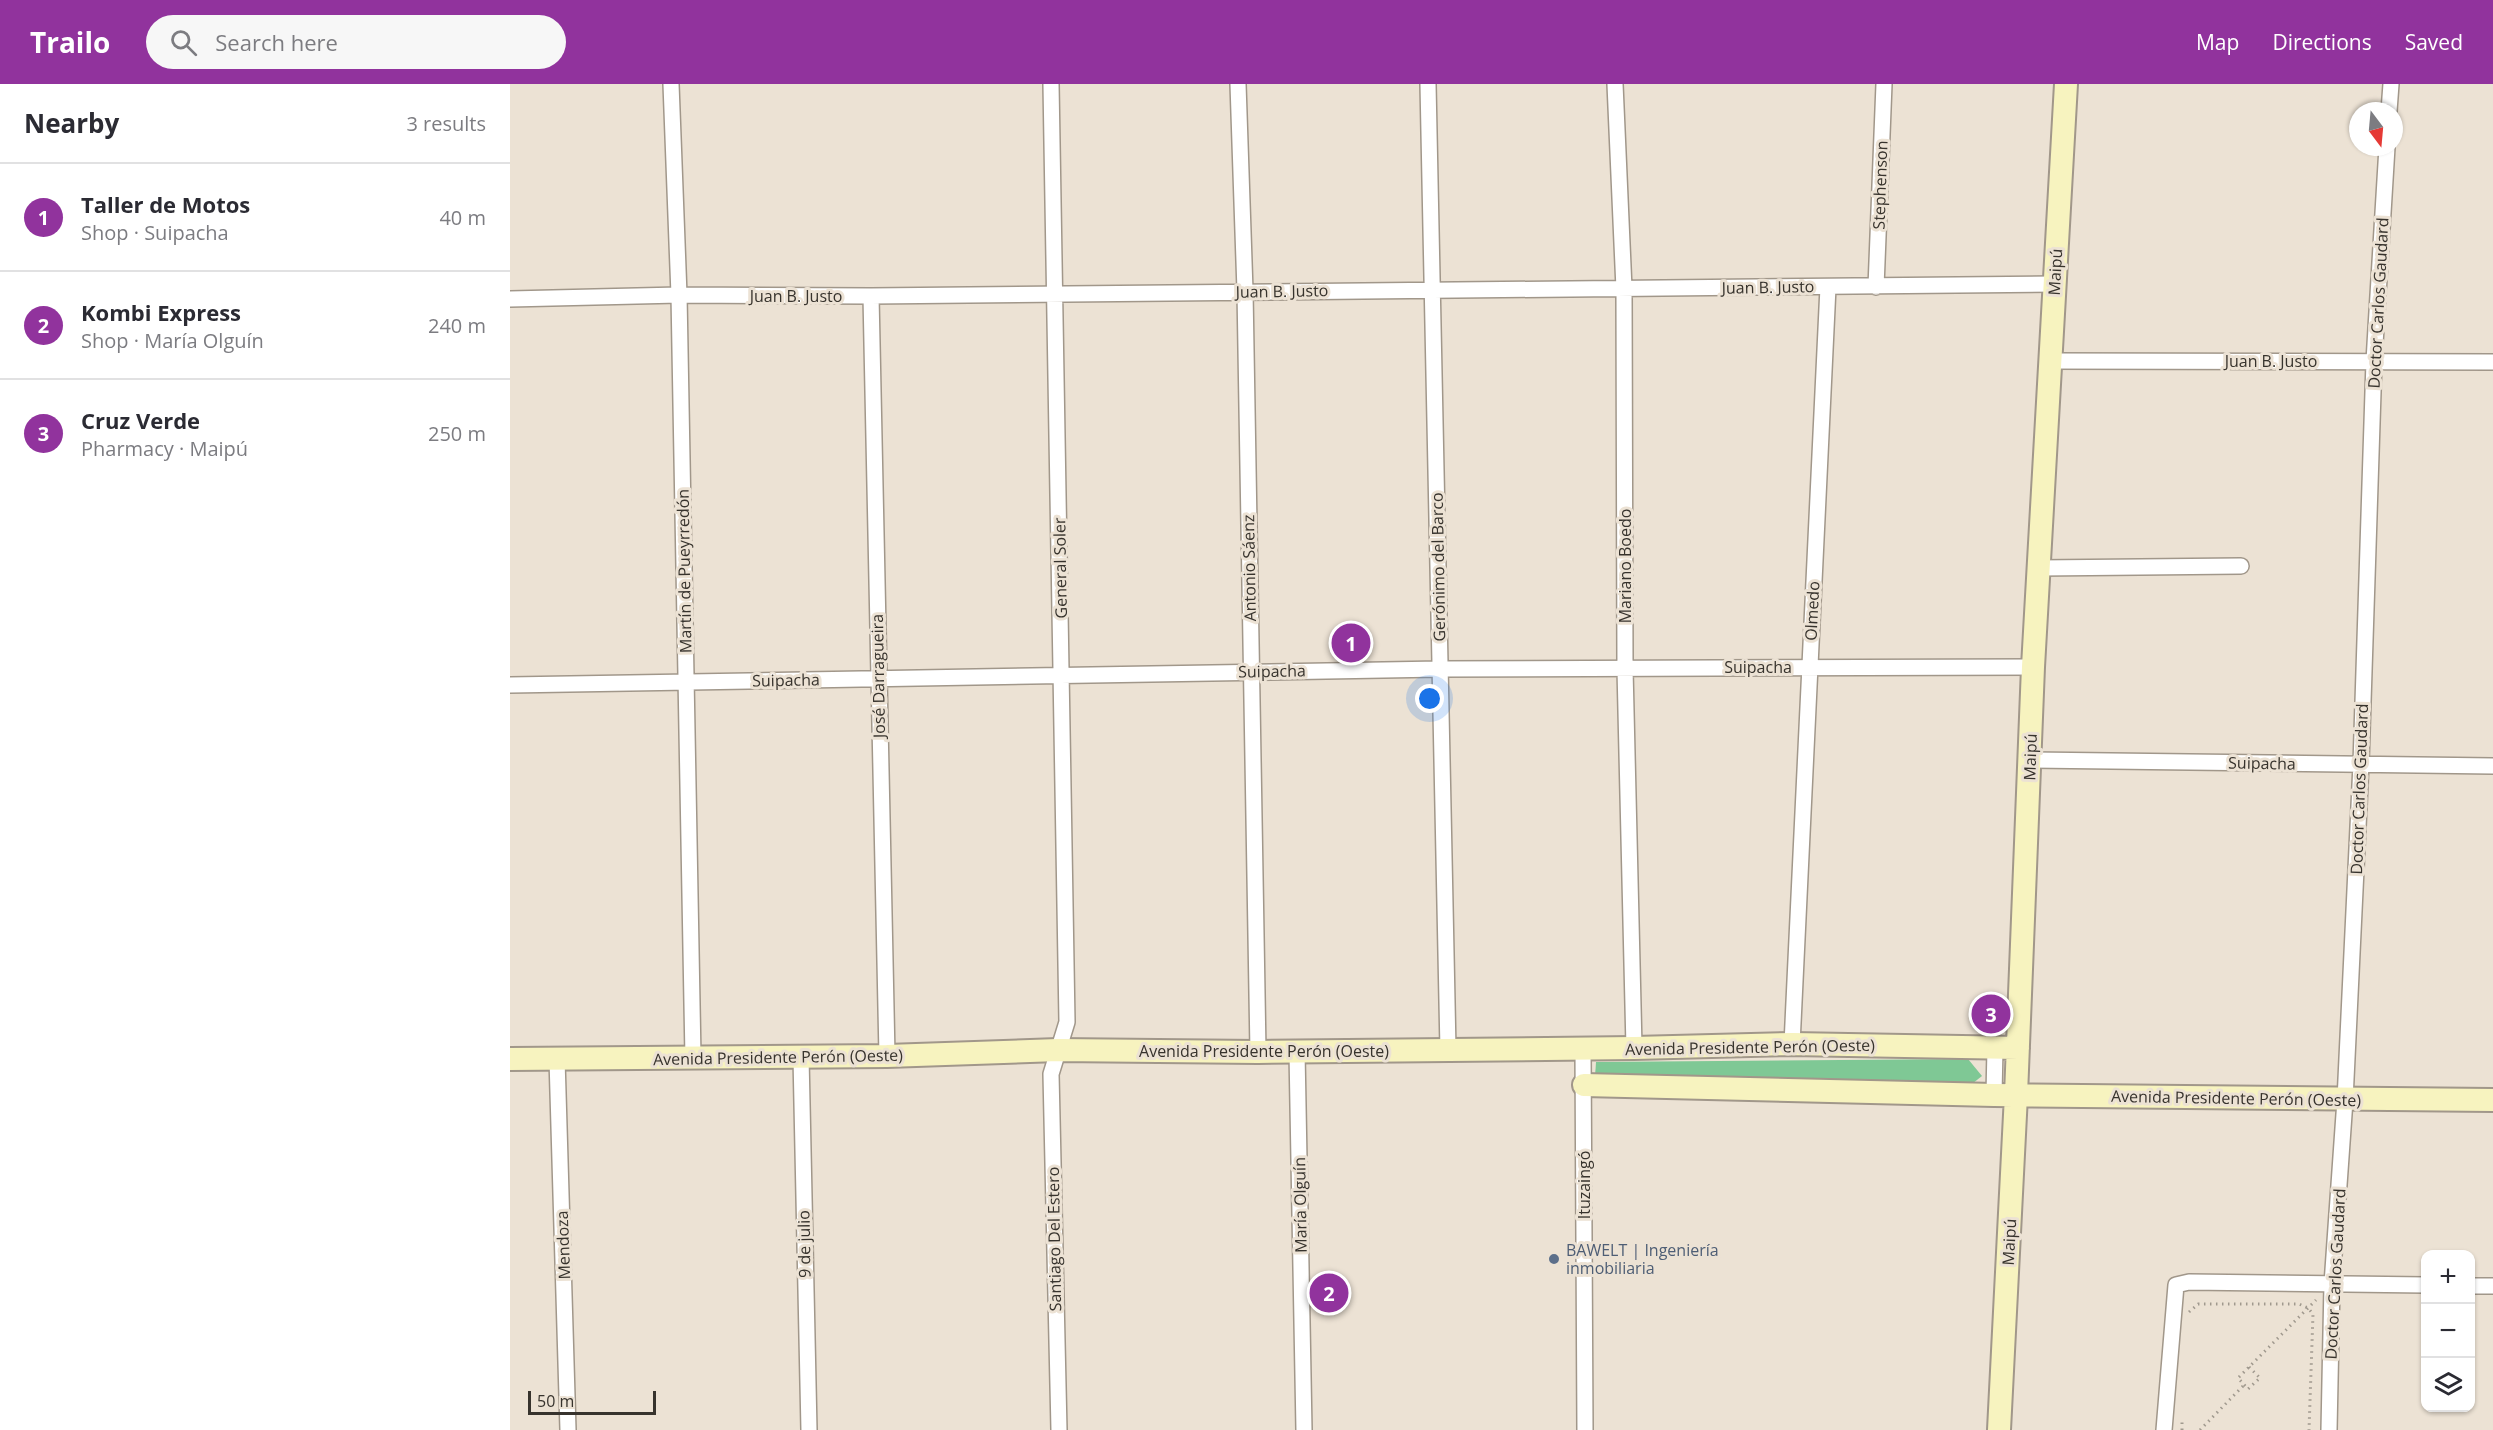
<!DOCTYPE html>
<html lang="en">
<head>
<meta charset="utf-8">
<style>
  body { margin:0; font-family:"Open Sans",sans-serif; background:#f7f7f7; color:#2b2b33 }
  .controls { position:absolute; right:18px; bottom:18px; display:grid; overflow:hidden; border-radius:12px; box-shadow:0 2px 4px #0004 }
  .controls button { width:54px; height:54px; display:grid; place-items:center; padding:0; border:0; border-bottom:2px solid #e1e1e2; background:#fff; color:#2b2b33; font:30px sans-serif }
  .compass { position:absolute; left:1839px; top:18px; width:54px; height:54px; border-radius:50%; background:#fff; box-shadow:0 2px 4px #0004; rotate:164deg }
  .scale { position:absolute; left:18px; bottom:15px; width:128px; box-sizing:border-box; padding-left:6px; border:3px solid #37332d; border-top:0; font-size:16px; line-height:21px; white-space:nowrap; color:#37332d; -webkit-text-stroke:4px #ece2d4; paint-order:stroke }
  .you { position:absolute; left:920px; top:615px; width:21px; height:21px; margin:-15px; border:4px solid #fff; border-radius:50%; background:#1a73e8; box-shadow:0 0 0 9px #1a73e833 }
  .badge { display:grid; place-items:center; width:39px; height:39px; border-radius:50%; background:#91339d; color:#fff; font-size:20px; font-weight:700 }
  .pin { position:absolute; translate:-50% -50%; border:3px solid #fff; box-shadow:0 2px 6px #0006 }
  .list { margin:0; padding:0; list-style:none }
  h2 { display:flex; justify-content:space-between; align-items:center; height:78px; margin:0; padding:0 24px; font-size:26px }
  h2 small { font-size:20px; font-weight:400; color:#7c7c81 }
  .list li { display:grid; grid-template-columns:39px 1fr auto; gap:18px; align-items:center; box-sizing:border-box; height:108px; padding:0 24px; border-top:2px solid #e1e1e2 }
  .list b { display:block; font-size:22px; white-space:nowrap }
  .list p { margin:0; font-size:20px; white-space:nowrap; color:#7c7c81 }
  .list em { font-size:20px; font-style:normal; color:#7c7c81 }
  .icon { flex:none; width:33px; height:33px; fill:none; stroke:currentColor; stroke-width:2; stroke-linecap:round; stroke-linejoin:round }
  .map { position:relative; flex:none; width:1983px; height:1346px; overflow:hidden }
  header { display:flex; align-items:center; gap:36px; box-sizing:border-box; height:84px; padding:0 30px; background:#91339d; color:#fff }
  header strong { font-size:28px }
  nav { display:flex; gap:33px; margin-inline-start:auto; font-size:21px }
  .search { width:420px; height:54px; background:#f7f7f7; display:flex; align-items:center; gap:15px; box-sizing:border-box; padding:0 21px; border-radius:33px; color:#7c7c81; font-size:22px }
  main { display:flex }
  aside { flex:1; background:#fff }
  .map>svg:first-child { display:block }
  .green { fill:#7fc895 }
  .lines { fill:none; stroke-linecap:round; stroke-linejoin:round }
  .minor-casing { stroke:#a1978a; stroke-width:18 }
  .secondary-casing { stroke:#a1978a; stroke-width:26 }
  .path { stroke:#a0998e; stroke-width:3; stroke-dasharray:1.5 4.5; stroke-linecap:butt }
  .minor { stroke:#fff; stroke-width:15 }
  .secondary { stroke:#f7f3bf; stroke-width:22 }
  .service-dot { fill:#5c6f8a; stroke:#ece2d4; stroke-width:2 }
  .labels { text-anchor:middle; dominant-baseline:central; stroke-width:6; stroke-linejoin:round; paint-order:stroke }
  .street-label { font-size:16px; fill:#37332d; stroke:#ece2d4 }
  .service-label { font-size:16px; fill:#4e5e75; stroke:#ece2d4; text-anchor:start }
</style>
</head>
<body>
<header>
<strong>Trailo</strong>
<div class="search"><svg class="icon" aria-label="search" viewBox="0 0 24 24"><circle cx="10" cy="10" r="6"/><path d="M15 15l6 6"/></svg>Search here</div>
<nav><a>Map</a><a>Directions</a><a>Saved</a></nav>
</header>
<main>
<aside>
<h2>Nearby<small>3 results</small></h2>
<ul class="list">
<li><span class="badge">1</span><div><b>Taller de Motos</b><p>Shop · Suipacha</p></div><em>40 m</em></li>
<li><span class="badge">2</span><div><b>Kombi Express</b><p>Shop · María Olguín</p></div><em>240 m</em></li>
<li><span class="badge">3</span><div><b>Cruz Verde</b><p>Pharmacy · Maipú</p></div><em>250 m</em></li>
</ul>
</aside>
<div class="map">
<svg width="1983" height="1346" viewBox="0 0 1983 1346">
  <rect width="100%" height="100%" fill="#ece2d4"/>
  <path class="green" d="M 1458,975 L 1472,992 L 1458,1003 L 1085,993 L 1086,978 Z"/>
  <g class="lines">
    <g class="minor-casing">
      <path id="minor" d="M 161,0 L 169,211 L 183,974
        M 541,0 L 557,938 L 541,990 L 549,1346
        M 728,0 L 735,207 L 748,968
        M 918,0 L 938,966
        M 1105,0 L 1114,205 L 1115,585 L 1124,964
        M 1879,27 L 1881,0
        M 1366,203 L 1374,0
        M 361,212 L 377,972
        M 0,215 L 169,211 L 361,212 L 1544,200
        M 1540,277 L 1983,278
        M 1529,484 L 1731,482
        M 0,601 L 930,585 L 1523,583
        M 1521,676 L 1983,682
        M 1282,960 L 1318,203
        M 1073,965 L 1075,1346
        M 787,968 L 794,1346
        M 291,973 L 299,1346
        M 47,975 L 58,1346
        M 1484,1011 L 1485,964
        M 1960,1202 L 1983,1202
        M 1654,1346 L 1666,1201 L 1679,1198 L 1916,1201
        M 1819,1346 L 1822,1200 L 1835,1016 L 1851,680 L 1864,277 L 1877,63"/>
    </g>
    <g class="secondary-casing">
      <path id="secondary" d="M 0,975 L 377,972 L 548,966 L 748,968 L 1124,964 L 1282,960 L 1508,964
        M 1074,1001 L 1484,1011 L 1983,1016
        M 1489,1346 L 1506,1011 L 1523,583 L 1556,0"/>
    </g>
    <path class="path" d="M 1679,1228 L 1688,1220 L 1789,1220 L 1798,1224 L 1803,1230 L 1799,1346
      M 1739,1283 L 1750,1294 L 1738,1305 L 1728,1294 L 1806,1216
      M 1672,1346 L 1672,1338
      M 1690,1346 L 1734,1301"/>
    <use href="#minor" class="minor"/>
    <use href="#secondary" class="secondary"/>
  </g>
  <circle class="service-dot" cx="1044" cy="1175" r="6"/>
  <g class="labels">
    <g class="street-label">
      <text transform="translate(1370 101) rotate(-88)">Stephenson</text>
      <text transform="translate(1545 188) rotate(-87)">Maipú</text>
      <text transform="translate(1258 203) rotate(-1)">Juan B. Justo</text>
      <text transform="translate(772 207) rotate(-1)">Juan B. Justo</text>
      <text x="286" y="212">Juan B. Justo</text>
      <text transform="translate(1868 219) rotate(-87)">Doctor Carlos Gaudard</text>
      <text x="1761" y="277">Juan B. Justo</text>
      <text transform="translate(1115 482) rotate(-90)">Mariano Boedo</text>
      <text transform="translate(928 483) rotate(-91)">Gerónimo del Barco</text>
      <text transform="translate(550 484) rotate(-91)">General Soler</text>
      <text transform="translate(739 484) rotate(-91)">Antonio Sáenz</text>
      <text transform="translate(174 487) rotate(-91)">Martín de Pueyrredón</text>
      <text transform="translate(1302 527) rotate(-87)">Olmedo</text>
      <text x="1248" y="583">Suipacha</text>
      <text transform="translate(762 587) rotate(-1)">Suipacha</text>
      <text transform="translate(368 592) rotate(-91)">José Darragueira</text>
      <text transform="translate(276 596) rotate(-1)">Suipacha</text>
      <text transform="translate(1520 673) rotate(-88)">Maipú</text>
      <text transform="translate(1752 679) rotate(1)">Suipacha</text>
      <text transform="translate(1849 705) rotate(-88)">Doctor Carlos Gaudard</text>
      <text transform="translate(1240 963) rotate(-1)">Avenida Presidente Perón (Oeste)</text>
      <text x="754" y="967">Avenida Presidente Perón (Oeste)</text>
      <text transform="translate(268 973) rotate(-1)">Avenida Presidente Perón (Oeste)</text>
      <text transform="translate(1726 1014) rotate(1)">Avenida Presidente Perón (Oeste)</text>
      <text transform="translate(1074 1101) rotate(-90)">Ituzaingó</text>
      <text transform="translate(790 1121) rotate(-91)">María Olguín</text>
      <text transform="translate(544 1155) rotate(-91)">Santiago Del Estero</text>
      <text transform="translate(1499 1158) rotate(-87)">Maipú</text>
      <text transform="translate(294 1160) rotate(-91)">9 de julio</text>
      <text transform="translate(53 1161) rotate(-92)">Mendoza</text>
      <text transform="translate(1825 1190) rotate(-87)">Doctor Carlos Gaudard</text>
    </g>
    <g class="service-label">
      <text x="1056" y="1166">BAWELT | Ingeniería<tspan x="1056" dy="18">inmobiliaria</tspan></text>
    </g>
  </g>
</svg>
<div class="controls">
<button>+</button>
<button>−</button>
<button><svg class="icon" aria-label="layers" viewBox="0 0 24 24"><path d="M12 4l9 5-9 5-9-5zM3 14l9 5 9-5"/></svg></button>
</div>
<svg class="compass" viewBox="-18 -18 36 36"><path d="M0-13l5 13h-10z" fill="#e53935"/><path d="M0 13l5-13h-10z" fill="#7c7c81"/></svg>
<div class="scale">50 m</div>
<div class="you"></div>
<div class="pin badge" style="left:841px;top:559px">1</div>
<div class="pin badge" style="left:819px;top:1209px">2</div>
<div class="pin badge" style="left:1481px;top:930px">3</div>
</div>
</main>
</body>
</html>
